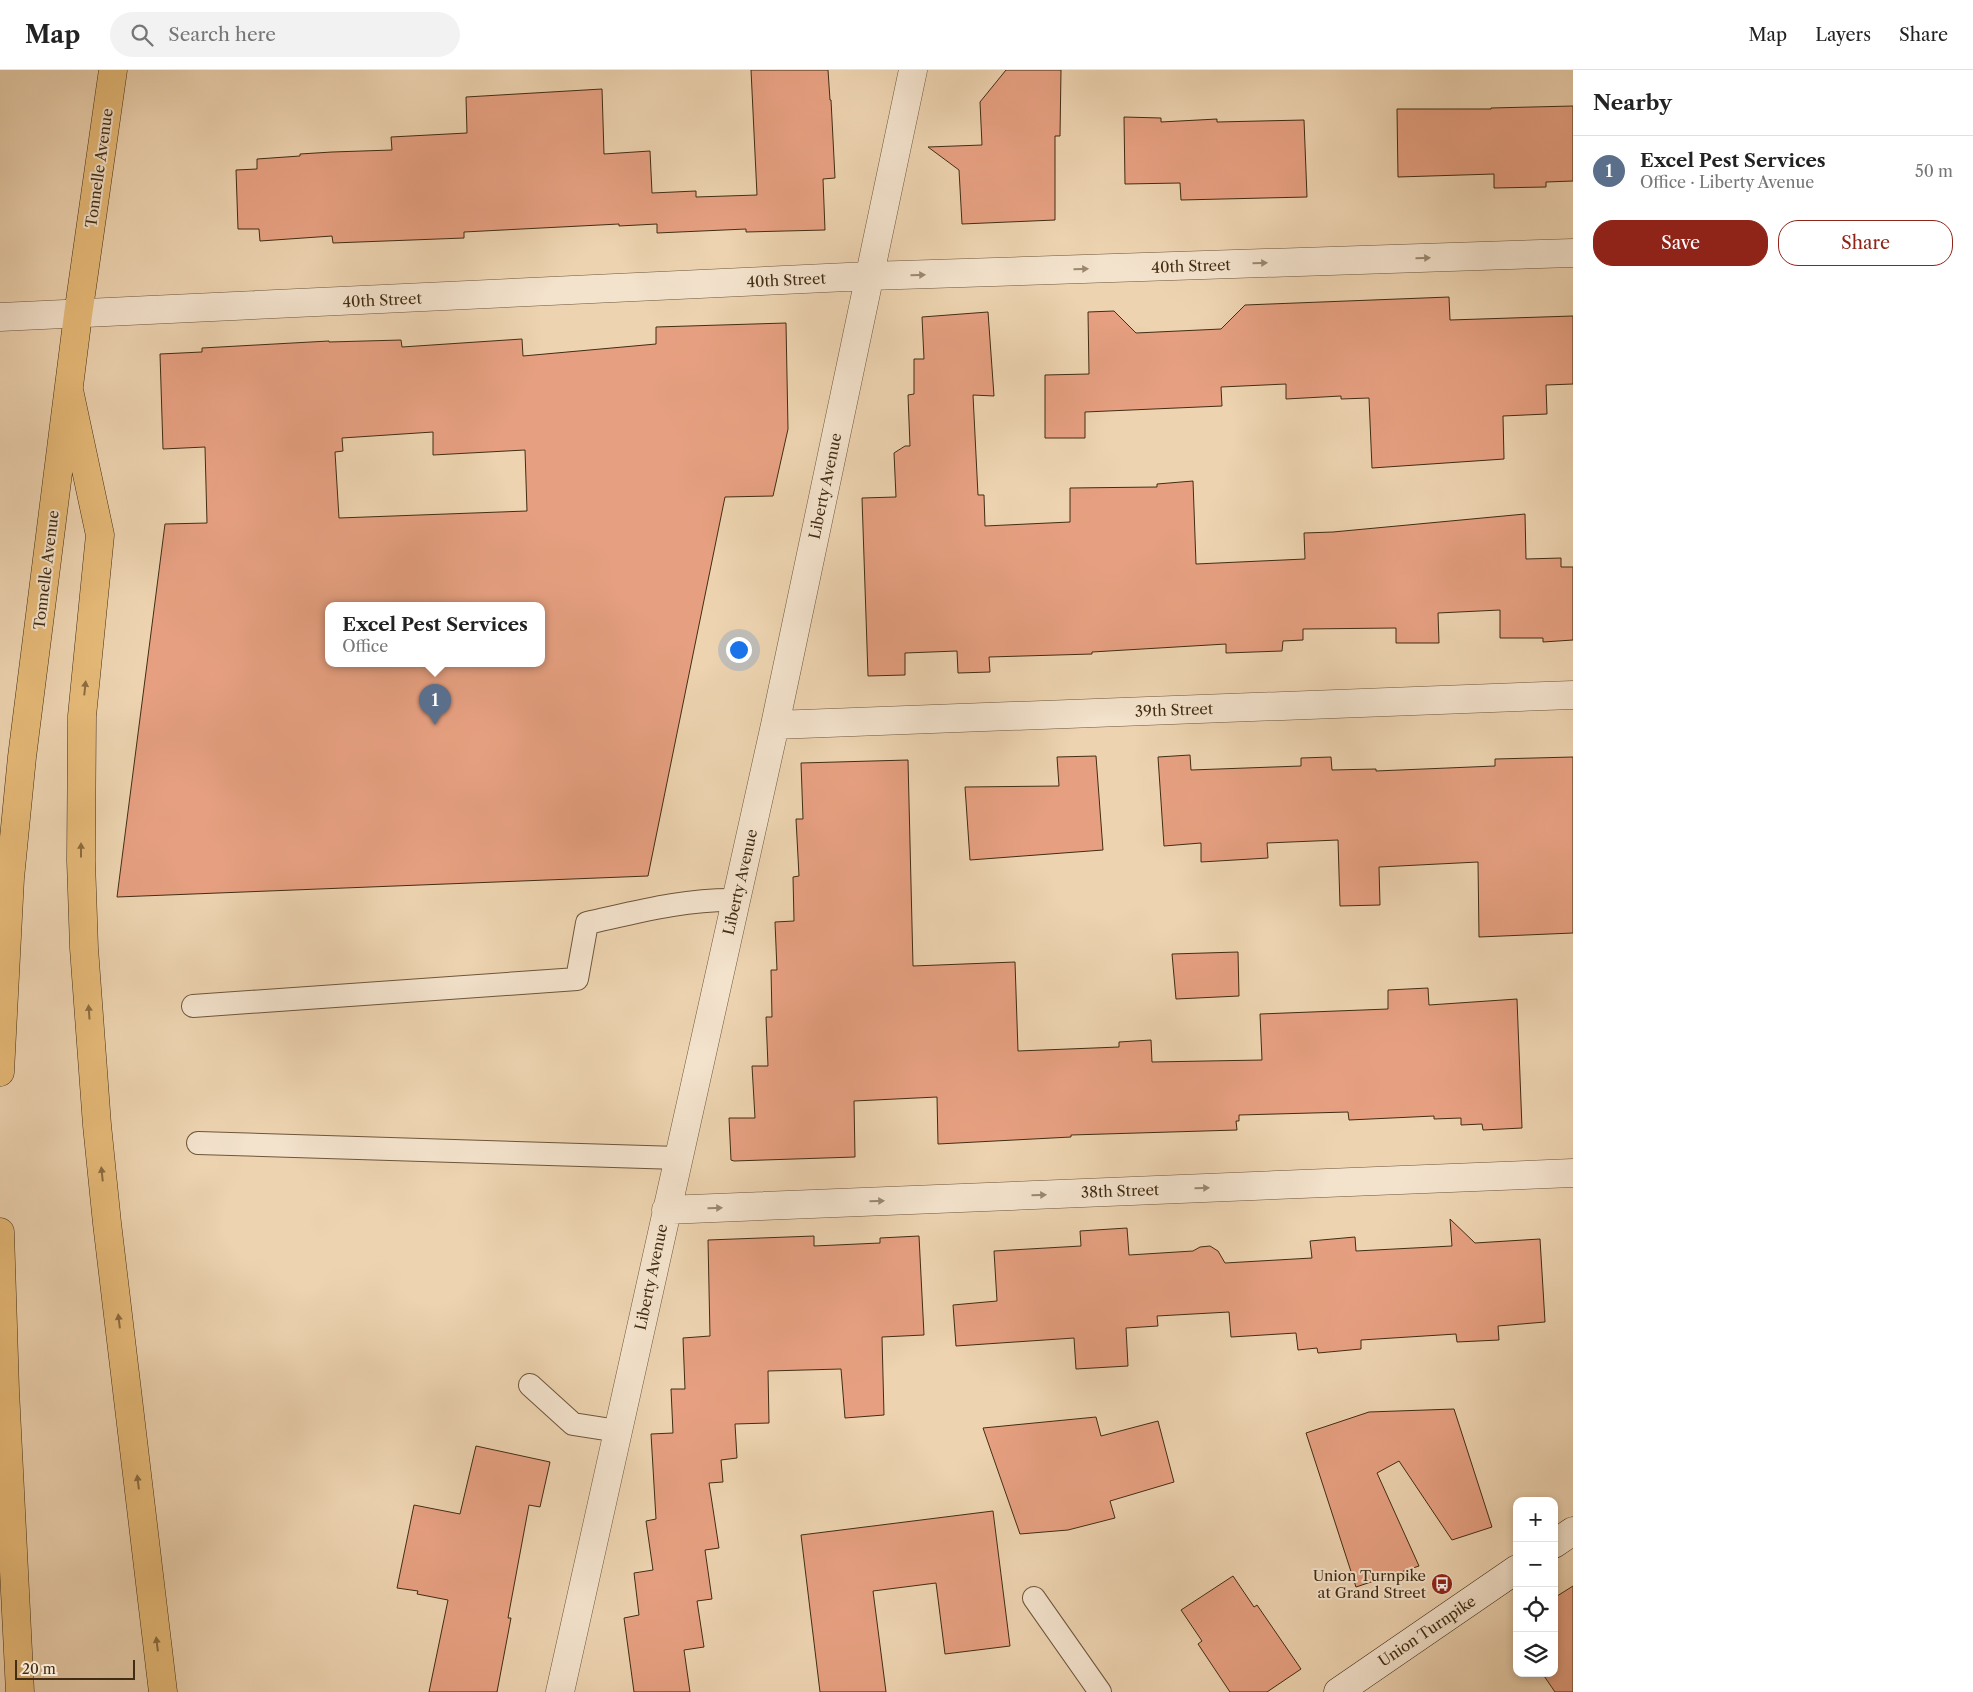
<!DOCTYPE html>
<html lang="en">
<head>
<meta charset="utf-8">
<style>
  body { margin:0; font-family:"Libre Caslon Text",serif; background:#f2f2f2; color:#222 }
  .controls { position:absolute; right:15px; bottom:15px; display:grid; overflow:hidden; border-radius:10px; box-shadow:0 2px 8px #0003 }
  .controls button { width:45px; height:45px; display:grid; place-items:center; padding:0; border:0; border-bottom:1px solid #e0e0e0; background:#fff; color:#222; font:25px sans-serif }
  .scale { position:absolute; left:15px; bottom:12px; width:120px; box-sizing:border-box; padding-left:5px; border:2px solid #422d13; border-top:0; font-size:14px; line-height:18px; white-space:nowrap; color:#422d13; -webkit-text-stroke:4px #f3e2cc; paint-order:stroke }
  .you { position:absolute; left:738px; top:579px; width:18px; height:18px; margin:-12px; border:4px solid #fff; border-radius:50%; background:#1a73e8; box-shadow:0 0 0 8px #1a73e833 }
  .badge { display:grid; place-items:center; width:32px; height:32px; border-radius:50%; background:#8f2418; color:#fff; font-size:16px; font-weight:700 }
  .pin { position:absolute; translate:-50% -41px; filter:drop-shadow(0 1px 2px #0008) }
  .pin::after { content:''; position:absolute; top:26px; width:18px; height:15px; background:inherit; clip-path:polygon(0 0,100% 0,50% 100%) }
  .popup { position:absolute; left:325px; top:532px; width:220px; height:65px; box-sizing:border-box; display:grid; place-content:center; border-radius:10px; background:#fff; filter:drop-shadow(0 1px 4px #0005); font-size:16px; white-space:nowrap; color:#767676 }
  .popup b { font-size:19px; color:#222 }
  .popup::after { content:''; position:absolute; left:50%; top:100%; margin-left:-10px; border:10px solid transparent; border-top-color:#fff }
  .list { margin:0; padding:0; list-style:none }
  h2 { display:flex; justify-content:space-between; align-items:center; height:65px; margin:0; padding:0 20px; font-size:21px }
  h2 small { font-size:16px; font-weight:400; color:#767676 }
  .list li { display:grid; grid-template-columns:32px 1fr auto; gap:15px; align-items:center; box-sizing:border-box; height:70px; padding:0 20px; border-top:1px solid #e0e0e0 }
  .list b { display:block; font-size:19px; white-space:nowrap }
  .list p { margin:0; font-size:16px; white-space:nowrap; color:#767676 }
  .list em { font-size:16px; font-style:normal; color:#767676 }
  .actions { display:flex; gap:10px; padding:15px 20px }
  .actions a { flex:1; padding:11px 0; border:1px solid #8f2418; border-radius:20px; text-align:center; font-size:18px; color:#8f2418 }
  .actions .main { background:#8f2418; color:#fff }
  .icon { flex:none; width:28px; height:28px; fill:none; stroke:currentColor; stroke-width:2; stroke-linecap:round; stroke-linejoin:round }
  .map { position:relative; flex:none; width:1573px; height:1622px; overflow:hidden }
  header { display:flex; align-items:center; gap:30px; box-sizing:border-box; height:70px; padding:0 25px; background:#fff; border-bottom:1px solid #e0e0e0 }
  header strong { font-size:24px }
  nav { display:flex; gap:28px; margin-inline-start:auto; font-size:18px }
  .search { width:350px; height:45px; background:#f2f2f2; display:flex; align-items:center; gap:12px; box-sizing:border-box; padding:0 18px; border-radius:28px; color:#767676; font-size:19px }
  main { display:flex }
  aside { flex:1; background:#fff }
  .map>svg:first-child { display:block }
  .building { fill:#e6a081; stroke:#422d13; fill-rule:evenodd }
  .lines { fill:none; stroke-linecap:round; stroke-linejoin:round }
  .lane-casing { stroke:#6d563a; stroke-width:24 }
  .street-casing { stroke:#6d563a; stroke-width:29 }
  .secondary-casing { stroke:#422d13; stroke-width:29 }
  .primary-casing { stroke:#422d13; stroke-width:29 }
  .lane { stroke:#f3e2cc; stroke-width:22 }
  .street { stroke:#f3e2cc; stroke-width:28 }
  .secondary { stroke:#f3e2cc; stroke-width:28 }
  .primary { stroke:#e6ba78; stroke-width:28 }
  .oneway { fill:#9a8870 }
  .oneway2 { fill:#8c6c40 }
  .labels { text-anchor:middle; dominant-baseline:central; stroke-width:4; stroke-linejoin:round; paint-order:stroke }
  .street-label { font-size:15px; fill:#422d13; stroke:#f3e2cc }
  .poi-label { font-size:15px; fill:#422d13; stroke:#f3e2cc; text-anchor:end }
</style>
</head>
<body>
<header>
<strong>Map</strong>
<div class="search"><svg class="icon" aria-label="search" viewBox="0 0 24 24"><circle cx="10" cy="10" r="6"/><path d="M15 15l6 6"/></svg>Search here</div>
<nav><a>Map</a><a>Layers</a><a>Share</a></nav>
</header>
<main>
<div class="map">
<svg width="1573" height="1622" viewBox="0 0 1573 1622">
  <rect width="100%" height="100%" fill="#edd3b0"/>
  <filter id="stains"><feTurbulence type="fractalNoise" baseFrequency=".004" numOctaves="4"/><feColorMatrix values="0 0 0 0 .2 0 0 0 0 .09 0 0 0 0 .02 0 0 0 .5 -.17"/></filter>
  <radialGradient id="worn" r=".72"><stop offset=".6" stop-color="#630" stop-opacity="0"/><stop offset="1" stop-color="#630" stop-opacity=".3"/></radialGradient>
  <path class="building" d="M 751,0 L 828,0 L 830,30 L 831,30 L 835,108 L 823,109 L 825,160 L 746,162 L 746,159 L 657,163 L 657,154 L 619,156 L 619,154 L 464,162 L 464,168 L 333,173 L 332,166 L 260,171 L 259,159 L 238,159 L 236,100 L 257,99 L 257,89 L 300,86 L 300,84 L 332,82 L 392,80 L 391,67 L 467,63 L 466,27 L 602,19 L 604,84 L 650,81 L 652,123 L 696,121 L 696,127 L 757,125 Z
    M 1006,0 L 1061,0 L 1060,66 L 1055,66 L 1055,150 L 962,154 L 959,100 L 928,77 L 982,75 L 980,32 Z
    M 1573,36 L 1573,111 L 1546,112 L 1546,117 L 1494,118 L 1494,104 L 1398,107 L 1397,39 L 1491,39 L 1491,38 Z
    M 1124,47 L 1161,48 L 1161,52 L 1217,49 L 1217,52 L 1304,50 L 1307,127 L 1181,130 L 1180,113 L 1125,114 Z
    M 1449,227 L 1450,250 L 1573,246 L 1573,314 L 1546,315 L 1547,344 L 1503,346 L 1504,389 L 1372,398 L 1369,328 L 1341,329 L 1341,326 L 1286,329 L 1286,314 L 1221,317 L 1222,336 L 1085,342 L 1085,368 L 1045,368 L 1045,305 L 1089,304 L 1088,242 L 1114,241 L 1136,263 L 1221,259 L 1245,235 Z
    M 988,242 L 994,326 L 973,325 L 978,425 L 984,425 L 985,456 L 1070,452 L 1070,418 L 1157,417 L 1157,414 L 1193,411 L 1196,494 L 1305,489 L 1304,463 L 1333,462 L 1525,444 L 1526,489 L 1561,488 L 1561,497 L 1573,497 L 1573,570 L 1543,572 L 1543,568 L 1500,568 L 1500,540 L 1438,543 L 1439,573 L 1396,573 L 1396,558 L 1303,559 L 1303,570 L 1283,571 L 1282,581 L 1226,583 L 1226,574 L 1092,582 L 1092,584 L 989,587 L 990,602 L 958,603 L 957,581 L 905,583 L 905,605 L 868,606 L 862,428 L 896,427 L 894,383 L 905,376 L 910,376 L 908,325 L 914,324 L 914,289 L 924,289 L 922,247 Z
    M 786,253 L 788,359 L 773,426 L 725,427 L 648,806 L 117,827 L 165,454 L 207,453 L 205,377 L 163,379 L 160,284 L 202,282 L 202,278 L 329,271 L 329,272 L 401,270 L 402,277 L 522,269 L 523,286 L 656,274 L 656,257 ZM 433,362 L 433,385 L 525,380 L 527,441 L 339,448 L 335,382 L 343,381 L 342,368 ZM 329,536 L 541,536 L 541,594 L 329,594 Z
    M 1190,685 L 1191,700 L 1301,696 L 1301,688 L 1331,687 L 1332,700 L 1376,699 L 1376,701 L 1495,696 L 1495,689 L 1573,687 L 1573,863 L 1479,867 L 1478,792 L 1379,797 L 1380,835 L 1340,836 L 1338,770 L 1267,773 L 1268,788 L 1201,792 L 1201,773 L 1164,776 L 1158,687 Z
    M 1096,686 L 1103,780 L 970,790 L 965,717 L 1059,716 L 1057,687 Z
    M 908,690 L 913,896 L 1015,892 L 1018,981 L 1119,977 L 1119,972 L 1151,970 L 1152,992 L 1262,990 L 1260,944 L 1388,939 L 1388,920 L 1428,918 L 1429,935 L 1517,929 L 1522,1058 L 1483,1060 L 1482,1054 L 1461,1055 L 1461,1048 L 1434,1049 L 1434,1046 L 1349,1050 L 1348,1042 L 1239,1045 L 1239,1051 L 1236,1051 L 1237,1060 L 1071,1065 L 1071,1067 L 938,1074 L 937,1027 L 854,1031 L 855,1087 L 734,1091 L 731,1090 L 729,1048 L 755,1048 L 752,996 L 768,996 L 766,947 L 772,947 L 771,900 L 777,900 L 775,852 L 794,851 L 793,807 L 799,806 L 796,749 L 803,749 L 801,693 Z
    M 1238,882 L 1239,926 L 1176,929 L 1172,884 Z
    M 1450,1149 L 1475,1173 L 1540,1169 L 1545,1252 L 1498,1256 L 1499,1270 L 1457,1272 L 1456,1264 L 1361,1270 L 1361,1279 L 1318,1283 L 1317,1278 L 1298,1280 L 1296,1263 L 1231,1267 L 1229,1242 L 1157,1246 L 1158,1256 L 1126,1258 L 1128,1296 L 1076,1299 L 1074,1268 L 956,1276 L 953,1235 L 997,1231 L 994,1181 L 1081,1176 L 1080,1161 L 1127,1158 L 1129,1185 L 1193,1181 L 1200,1177 L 1210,1176 L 1218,1181 L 1225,1193 L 1312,1188 L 1310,1171 L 1355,1167 L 1356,1181 L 1452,1176 Z
    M 814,1166 L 814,1176 L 880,1173 L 880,1168 L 919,1166 L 924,1265 L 882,1267 L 884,1345 L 845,1348 L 841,1299 L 768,1301 L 769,1353 L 735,1354 L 737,1388 L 721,1390 L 723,1412 L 709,1413 L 719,1478 L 705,1480 L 712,1529 L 697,1531 L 704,1577 L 684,1580 L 690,1622 L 634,1622 L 624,1548 L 639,1545 L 634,1503 L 653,1500 L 646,1451 L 656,1449 L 651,1364 L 673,1363 L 671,1319 L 685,1319 L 683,1268 L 710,1266 L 708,1170 Z
    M 1454,1339 L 1492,1457 L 1452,1470 L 1399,1391 L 1377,1403 L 1419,1496 L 1356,1517 L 1306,1363 L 1369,1342 Z
    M 1096,1347 L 1101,1366 L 1158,1351 L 1174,1412 L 1110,1431 L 1115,1448 L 1068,1460 L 1020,1464 L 983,1358 Z
    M 476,1376 L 550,1392 L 540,1437 L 529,1435 L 508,1548 L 511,1548 L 497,1622 L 429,1622 L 448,1530 L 417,1524 L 418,1521 L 397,1518 L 414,1435 L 460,1444 Z
    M 993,1441 L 1010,1576 L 945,1584 L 936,1513 L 873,1521 L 886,1622 L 820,1622 L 801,1465 Z
    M 1233,1506 L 1254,1537 L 1257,1535 L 1301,1599 L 1267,1622 L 1230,1622 L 1198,1574 L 1202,1571 L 1181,1540 Z
    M 1573,1516 L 1573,1622 L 1555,1622 L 1542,1603 L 1554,1603 L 1554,1528 Z"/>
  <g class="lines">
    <g class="lane-casing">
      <path id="lane" d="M 193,936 L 577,909 L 587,853 C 637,842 684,829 736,830
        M 198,1073 L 678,1088
        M 530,1315 L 573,1354 L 618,1361
        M 1034,1528 L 1100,1622"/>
    </g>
    <g class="street-casing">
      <path id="street" d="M 0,247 L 869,206 L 1573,183
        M 775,655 L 1573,625
        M 666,1140 L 1573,1103
        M 560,1622 L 775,655 L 913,0"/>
    </g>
    <g class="secondary-casing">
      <path id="secondary" d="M 1554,1474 L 1573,1461
        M 1338,1622 L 1517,1499"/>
    </g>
    <g class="primary-casing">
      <path id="primary" d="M 69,320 L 100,465 L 82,646 L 81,791 L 84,878 L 97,1055 L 107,1153 L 163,1622
        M 0,1002 L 10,808 L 22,687 L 78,245 L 113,0
        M 0,1162 L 5,1320 L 20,1622"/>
    </g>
    <use href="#lane" class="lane"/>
    <use href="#street" class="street"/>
    <use href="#secondary" class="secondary"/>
    <use href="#primary" class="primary"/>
  </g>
  <defs><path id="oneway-solid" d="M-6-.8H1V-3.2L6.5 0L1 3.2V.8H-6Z" transform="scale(1.25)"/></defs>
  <g class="oneway">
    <use href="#oneway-solid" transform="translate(1423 188) rotate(-2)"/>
    <use href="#oneway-solid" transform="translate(1260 193) rotate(-2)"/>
    <use href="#oneway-solid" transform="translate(1081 199) rotate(-2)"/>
    <use href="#oneway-solid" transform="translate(918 205) rotate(-2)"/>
    <use href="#oneway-solid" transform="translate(1202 1118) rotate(-2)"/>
    <use href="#oneway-solid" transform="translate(1039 1125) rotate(-2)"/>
    <use href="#oneway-solid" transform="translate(877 1131) rotate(-2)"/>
    <use href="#oneway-solid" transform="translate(715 1138) rotate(-2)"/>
  </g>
  <g class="oneway2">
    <use href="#oneway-solid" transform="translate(85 618) rotate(-84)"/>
    <use href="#oneway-solid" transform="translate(81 780) rotate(-90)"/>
    <use href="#oneway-solid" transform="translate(89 942) rotate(-94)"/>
    <use href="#oneway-solid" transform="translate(102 1104) rotate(-96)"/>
    <use href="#oneway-solid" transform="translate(119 1251) rotate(-97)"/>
    <use href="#oneway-solid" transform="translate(138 1412) rotate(-97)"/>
    <use href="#oneway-solid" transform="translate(157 1574) rotate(-97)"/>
  </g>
  <defs>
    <g id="bus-disc" transform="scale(1.125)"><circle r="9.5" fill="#8f2418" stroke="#f3e2cc"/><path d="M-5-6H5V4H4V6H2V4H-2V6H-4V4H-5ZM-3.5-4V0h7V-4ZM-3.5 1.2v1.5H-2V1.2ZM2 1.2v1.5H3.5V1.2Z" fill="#fff"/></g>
  </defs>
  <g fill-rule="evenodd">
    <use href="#bus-disc" x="1442" y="1514"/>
  </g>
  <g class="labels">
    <g class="street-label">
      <text transform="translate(99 98) rotate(-82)">Tonnelle Avenue</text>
      <text transform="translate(1191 196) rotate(-2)">40th Street</text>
      <text transform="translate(786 210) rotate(-3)">40th Street</text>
      <text transform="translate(382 230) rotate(-3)">40th Street</text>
      <text transform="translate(825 416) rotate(-78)">Liberty Avenue</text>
      <text transform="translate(46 500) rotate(-83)">Tonnelle Avenue</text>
      <text transform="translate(1174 640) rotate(-2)">39th Street</text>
      <text transform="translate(740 812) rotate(-77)">Liberty Avenue</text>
      <text transform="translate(1120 1121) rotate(-2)">38th Street</text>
      <text transform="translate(651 1207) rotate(-78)">Liberty Avenue</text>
      <text transform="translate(1427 1561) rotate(-34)">Union Turnpike</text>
    </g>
    <g class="poi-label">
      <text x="1426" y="1505">Union Turnpike<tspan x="1426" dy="17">at Grand Street</tspan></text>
    </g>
  </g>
  <rect width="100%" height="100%" filter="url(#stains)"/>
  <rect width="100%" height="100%" fill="url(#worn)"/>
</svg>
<div class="controls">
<button>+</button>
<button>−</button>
<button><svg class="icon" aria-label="locate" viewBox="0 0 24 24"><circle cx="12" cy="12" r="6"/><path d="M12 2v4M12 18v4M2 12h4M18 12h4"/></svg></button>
<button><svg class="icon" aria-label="layers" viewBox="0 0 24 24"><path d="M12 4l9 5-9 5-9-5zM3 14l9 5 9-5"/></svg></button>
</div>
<div class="scale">20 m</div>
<div class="you"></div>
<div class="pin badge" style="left:435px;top:655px;background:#5c6f8a">1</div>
<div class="popup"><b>Excel Pest Services</b>Office</div>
</div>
<aside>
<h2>Nearby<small></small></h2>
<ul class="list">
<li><span class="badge" style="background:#5c6f8a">1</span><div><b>Excel Pest Services</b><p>Office · Liberty Avenue</p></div><em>50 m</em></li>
</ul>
<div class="actions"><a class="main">Save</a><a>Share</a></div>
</aside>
</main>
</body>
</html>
